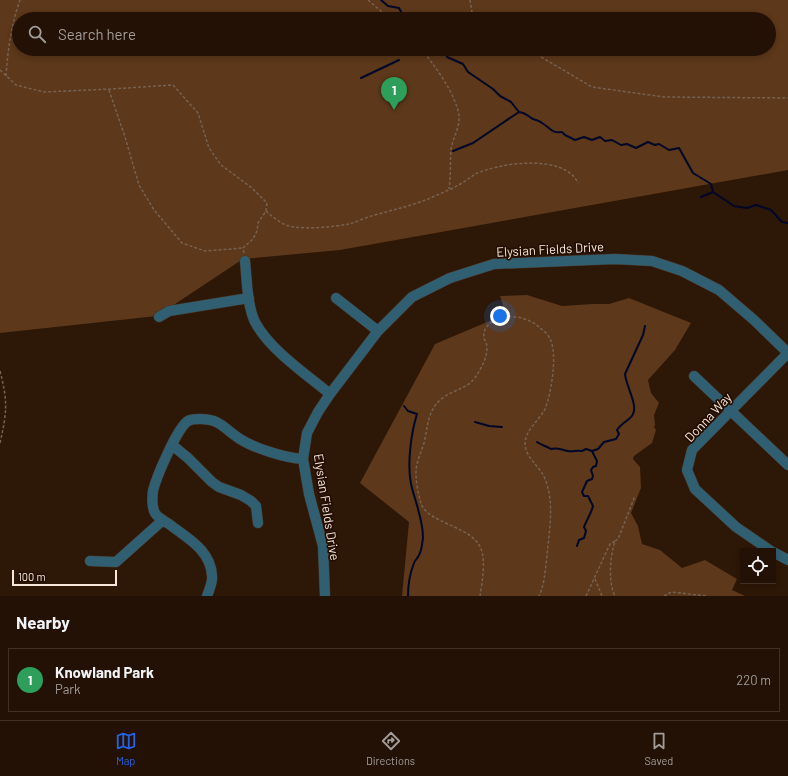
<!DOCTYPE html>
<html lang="en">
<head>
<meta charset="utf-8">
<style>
  body { margin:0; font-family:Barlow,sans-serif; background:#2e1f13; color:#f1f3f6 }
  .controls { position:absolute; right:12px; bottom:12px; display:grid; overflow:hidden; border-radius:0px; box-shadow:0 2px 6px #0003 }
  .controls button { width:36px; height:36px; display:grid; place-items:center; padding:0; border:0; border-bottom:1px solid #3f3126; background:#221104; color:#f1f3f6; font:20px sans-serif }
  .scale { position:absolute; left:12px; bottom:10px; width:105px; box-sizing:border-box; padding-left:4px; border:2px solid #f6e6db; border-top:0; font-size:11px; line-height:14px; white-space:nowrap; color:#f6e6db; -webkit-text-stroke:3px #230e00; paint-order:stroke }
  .you { position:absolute; left:500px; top:316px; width:14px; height:14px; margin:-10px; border:3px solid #fff; border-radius:50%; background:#1a73e8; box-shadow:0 0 0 6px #1a73e833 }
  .badge { display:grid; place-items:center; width:26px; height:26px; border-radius:50%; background:#2563eb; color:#fff; font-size:13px; font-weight:700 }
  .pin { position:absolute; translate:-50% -33px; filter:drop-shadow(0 1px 2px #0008) }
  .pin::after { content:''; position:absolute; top:21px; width:14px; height:12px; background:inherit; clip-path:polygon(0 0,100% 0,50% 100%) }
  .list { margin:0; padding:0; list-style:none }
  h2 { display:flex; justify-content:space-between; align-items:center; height:52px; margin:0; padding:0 16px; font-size:17px }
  h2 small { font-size:13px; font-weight:400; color:#a29d9a }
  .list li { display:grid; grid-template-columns:26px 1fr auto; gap:12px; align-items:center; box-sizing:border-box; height:64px; margin:0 8px 8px; padding:0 8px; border:1px solid #3f3126; border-radius:0px }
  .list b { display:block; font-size:15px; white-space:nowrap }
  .list p { margin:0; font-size:13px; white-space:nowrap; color:#a29d9a }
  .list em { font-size:13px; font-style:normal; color:#a29d9a }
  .icon { flex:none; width:22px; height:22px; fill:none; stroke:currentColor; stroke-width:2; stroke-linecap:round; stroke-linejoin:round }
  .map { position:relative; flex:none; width:788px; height:596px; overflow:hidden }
  .search { position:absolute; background:#221104; box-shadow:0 2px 6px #0003; left:12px; right:12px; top:12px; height:44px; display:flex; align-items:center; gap:10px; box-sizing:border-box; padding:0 14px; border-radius:22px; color:#a29d9a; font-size:15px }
  .sheet { height:124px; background:#221104 }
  nav { display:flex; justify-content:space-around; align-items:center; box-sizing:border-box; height:56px; border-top:1px solid #3f3126; background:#221104; font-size:11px; color:#a29d9a }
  nav a { display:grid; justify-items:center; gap:2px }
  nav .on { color:#2563eb }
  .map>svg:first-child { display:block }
  .green { fill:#5d381a; fill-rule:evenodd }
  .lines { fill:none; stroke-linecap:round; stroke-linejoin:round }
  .stream { stroke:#000728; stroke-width:2 }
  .minor-casing { stroke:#493424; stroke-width:11 }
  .path { stroke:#766253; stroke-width:1.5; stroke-dasharray:3 2; stroke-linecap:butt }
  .minor { stroke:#305f72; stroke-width:10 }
  .labels { text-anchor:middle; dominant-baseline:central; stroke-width:3.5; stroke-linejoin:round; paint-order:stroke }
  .street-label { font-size:13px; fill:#f6e6db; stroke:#230e00 }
</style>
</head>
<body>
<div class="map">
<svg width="788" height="596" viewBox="0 0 788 596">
  <rect width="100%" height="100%" fill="#2d1706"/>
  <path class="green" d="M 0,0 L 788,0 L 788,170 L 340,250 L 243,259 L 157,316 L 0,333 ZM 19,19 L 769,19 L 769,49 L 19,49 Z
    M 527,295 L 562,306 L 592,304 L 609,304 L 629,298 L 691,323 L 675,350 L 648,380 L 651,393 L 659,403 L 654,415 L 655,425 L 654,427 L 656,430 L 652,443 L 634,456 L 633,459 L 640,467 L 641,488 L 631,513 L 638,526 L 642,544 L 660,550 L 682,568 L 705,560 L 737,579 L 732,590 L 745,596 L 402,596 L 409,522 L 360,483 L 435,344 L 506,314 L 500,296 Z"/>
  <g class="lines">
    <path class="stream" d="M 381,0 L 388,6 L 399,8 L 405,19
      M 442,49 L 445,51 L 447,57 L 463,64 L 468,72 L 493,89 L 500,96 L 511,102 L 519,112
      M 361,78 L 399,60
      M 519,112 C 527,113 527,116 533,119 C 536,120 540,121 542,123 C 549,127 552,134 562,132 L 565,135 L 575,140 L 584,137 L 592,140 L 600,137 L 605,141 L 612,140 L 621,145 L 627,144 L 636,148 L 648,142 L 655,145 L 659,144 L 669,150 L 679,148 L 693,173 L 711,184 L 713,192 L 734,206 L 747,208 L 756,205 L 771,210 L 782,222 L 788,223
      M 453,151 L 473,143 L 519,112
      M 701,197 L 713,192
      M 404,406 L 408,411 L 417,414 C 411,433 407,464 411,484 C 415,502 423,518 423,538 C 422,543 422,550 419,555 C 418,558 415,560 414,563 C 410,573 408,586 408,596
      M 475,422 L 489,426 L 502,427
      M 537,442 C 541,445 546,446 551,449 C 558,447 561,450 568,451 C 573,452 577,450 582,451 L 586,449 L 592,451 L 597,461 L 596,466 L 593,467 L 591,470 L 593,476 L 592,479 L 587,481 L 582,492 L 584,496 L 588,496 L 593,506 C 591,514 587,519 584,527 L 586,531 L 584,538 L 579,540 L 577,546
      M 592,451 L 598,449 L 604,442 L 616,439 L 619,434 L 617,430 C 622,422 631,420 633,414 C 638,405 626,386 625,374 L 643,335 L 645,326"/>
    <g class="minor-casing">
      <path id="minor" d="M 245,261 C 247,280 247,305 255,322 C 270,350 306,374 330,394
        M 336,298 L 378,331
        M 159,317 L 169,311 L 249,298
        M 694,376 L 788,465
        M 172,445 L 188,458 L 212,482 L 219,487 L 241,495 L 251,501 L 256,506 L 258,523
        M 771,551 L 736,527 L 695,489 L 687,470 L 692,450 L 788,353
        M 773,552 L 788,560
        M 90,561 L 116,562 L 163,520
        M 207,596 C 209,590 213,582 212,576 C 211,550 187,538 169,524 C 164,521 157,517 155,513 C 152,508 152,497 153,491 C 156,478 177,428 188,421 C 191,419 196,419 200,419 C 221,419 224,429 240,439 C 254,448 285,458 303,459
        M 325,596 L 323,546 L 309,494 L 303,459 L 307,433 L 318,412 L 330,394 L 378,331 L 412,297 L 450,278 L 494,264 L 615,259 L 652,261 L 682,271 L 719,290 L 754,320 L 788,353"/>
    </g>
    <path class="path" d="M 368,0 L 390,19
      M 470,0 L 473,19
      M 421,49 C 434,64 457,96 459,116 C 460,128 453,137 451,149 C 450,162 451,175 449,189
      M 523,49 L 531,51 L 592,87 L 664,97 L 788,98
      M 0,70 L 16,85 L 44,92 L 111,89 L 173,85 L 198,113 L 209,148 L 221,165 L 252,188 L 267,203 L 266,211 L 258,223 L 257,231 L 253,239 L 243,248 L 244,253
      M 6,76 C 8,49 11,25 20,0
      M 109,90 L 125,137 L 139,185 L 154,210 L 182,243 L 205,251 L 243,248
      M 266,211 C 274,218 283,226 294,227 C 310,229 333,227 349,224 C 357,222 366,217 375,215 C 396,209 415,205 435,196 C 444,192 454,188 462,183 C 467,180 471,177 475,174 C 499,163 564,153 578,183
      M 0,371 C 8,402 7,412 0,443
      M 615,541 L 618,539 L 635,496
      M 595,579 L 602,596
      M 480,596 C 482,583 486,561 481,549 C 473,526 426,523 421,503 C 418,494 416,482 416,473 C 416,462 421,453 424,443 C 428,427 427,412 440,400 C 454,388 469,390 478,373 C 483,365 487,357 487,347 C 487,344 485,341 484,338 C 482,326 494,319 503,317 C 515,315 530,319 539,327 C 543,330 548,334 550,339 C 558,353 551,395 545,409 C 539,421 525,430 525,444 C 526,459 540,466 545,479 C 555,503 549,531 547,556 C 545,570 545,583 539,596
      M 586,596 L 610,544 L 615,541 C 610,556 608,583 615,596
      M 664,596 L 671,592 L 707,596"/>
    <use href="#minor" class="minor"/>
  </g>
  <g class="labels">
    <g class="street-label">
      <text transform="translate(550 249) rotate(-3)">Elysian Fields Drive</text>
      <text transform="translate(708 417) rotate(-47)">Donna Way</text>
      <text transform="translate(327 507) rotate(81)">Elysian Fields Drive</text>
    </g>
  </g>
</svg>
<div class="controls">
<button><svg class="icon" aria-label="locate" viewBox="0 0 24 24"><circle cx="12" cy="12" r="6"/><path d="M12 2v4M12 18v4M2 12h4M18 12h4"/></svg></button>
</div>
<div class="scale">100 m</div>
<div class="you"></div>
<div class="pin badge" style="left:394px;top:110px;background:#2e9e5b">1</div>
<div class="search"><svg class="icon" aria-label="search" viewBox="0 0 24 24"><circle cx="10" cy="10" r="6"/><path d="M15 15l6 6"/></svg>Search here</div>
</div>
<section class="sheet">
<h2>Nearby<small></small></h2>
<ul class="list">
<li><span class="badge" style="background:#2e9e5b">1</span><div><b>Knowland Park</b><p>Park</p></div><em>220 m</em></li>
</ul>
</section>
<nav>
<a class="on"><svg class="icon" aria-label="map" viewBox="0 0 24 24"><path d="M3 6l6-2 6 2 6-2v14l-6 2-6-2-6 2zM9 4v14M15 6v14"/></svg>Map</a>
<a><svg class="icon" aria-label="directions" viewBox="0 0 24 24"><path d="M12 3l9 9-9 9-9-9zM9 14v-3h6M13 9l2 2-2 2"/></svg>Directions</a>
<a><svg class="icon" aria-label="saved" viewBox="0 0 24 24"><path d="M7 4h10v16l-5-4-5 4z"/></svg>Saved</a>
</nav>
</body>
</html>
